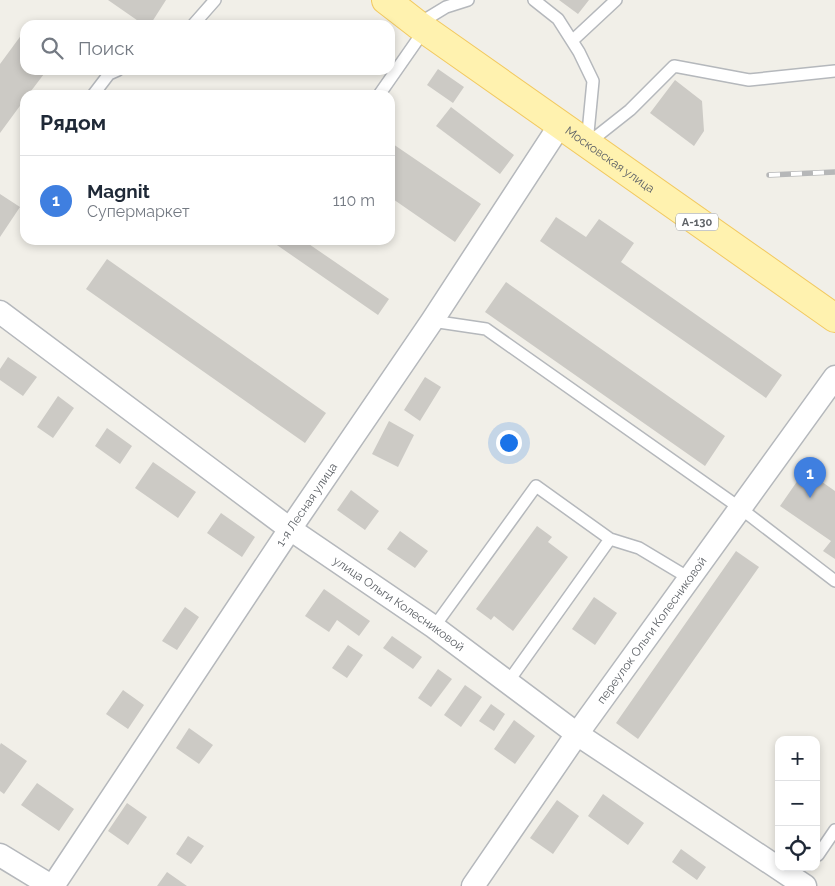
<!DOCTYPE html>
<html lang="ru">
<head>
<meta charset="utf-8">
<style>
  body { margin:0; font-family:Raleway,sans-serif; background:#f6f6f7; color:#1f2937 }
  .controls { position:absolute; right:15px; bottom:15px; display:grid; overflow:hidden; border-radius:10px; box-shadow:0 2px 8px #0003 }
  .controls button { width:45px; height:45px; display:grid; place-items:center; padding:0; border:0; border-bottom:1px solid #e0e1e3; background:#fff; color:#1f2937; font:25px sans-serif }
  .you { position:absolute; left:508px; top:442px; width:18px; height:18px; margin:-12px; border:4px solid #fff; border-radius:50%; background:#1a73e8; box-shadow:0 0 0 8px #1a73e833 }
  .badge { display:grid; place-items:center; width:32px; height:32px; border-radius:50%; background:#111827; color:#fff; font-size:16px; font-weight:700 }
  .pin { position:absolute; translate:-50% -41px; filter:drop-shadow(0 1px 2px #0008) }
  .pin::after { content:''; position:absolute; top:26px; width:18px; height:15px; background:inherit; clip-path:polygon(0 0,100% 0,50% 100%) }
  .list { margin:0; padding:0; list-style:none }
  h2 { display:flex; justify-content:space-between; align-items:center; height:65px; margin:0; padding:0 20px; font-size:21px }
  h2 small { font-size:16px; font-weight:400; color:#747a83 }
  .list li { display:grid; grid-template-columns:32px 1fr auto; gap:15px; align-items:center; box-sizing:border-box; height:90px; padding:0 20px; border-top:1px solid #e0e1e3 }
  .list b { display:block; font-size:19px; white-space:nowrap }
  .list p { margin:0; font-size:16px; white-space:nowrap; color:#747a83 }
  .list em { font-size:16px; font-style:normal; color:#747a83 }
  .icon { flex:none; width:28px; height:28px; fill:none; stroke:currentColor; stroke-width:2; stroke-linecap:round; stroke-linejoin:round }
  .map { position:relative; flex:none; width:835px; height:886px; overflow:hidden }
  .search { position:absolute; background:#fff; box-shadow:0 2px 8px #0003; left:20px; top:20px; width:375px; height:55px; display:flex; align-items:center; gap:12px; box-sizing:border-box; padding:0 18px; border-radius:15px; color:#747a83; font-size:19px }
  .panel { position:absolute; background:#fff; box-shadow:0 2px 8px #0003; left:20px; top:90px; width:375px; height:155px; border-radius:15px }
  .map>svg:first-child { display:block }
  .building { fill:#cccac5 }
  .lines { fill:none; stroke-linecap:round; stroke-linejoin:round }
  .service-casing { stroke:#b5b8bc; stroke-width:14 }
  .minor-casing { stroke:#b5b8bc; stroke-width:25 }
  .primary-casing { stroke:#f2c960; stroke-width:30 }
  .service { stroke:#fff; stroke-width:11 }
  .minor { stroke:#fff; stroke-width:22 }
  .primary { stroke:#fff2af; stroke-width:28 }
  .rail-casing { stroke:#b6b7b8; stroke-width:5.5 }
  .rail { stroke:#fff; stroke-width:4; stroke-dasharray:11; stroke-linecap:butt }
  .labels { text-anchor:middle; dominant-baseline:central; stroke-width:5; stroke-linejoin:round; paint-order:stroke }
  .shield { fill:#fff; stroke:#8f9295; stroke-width:1 }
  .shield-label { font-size:11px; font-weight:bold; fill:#5f6368 }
  .street-label { font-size:12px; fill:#5f6368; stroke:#fff }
</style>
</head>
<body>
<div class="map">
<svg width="835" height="886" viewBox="0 0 835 886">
  <rect width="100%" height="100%" fill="#f1efe8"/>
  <path class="building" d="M 108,0 L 166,0 L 150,25 L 144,25 Z
    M 559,0 L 589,0 L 578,14 Z
    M 25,30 L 25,70 L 47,70 L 28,95 L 25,95 L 25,99 L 0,133 L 0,64 Z
    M 438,69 L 464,87 L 453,103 L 427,85 Z
    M 675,80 L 702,101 L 704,131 L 694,146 L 650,113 Z
    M 451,107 L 514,155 L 500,174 L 436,126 Z
    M 390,142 L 481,204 L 455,242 L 390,197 Z
    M 0,194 L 20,207 L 0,237 Z
    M 556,217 L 586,237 L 599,219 L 634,243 L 621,262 L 782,375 L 766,398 L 540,241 Z
    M 276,240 L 303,240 L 389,299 L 378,315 L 274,243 Z
    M 107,259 L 326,413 L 305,443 L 86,289 Z
    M 506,282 L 725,436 L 705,466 L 485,312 Z
    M 8,357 L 37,377 L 23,396 L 0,380 L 0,369 Z
    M 425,377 L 441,387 L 420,421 L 404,410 Z
    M 58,396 L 74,408 L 53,438 L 37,427 Z
    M 389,421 L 414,435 L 398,467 L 372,454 Z
    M 107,428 L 132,446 L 120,464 L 95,446 Z
    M 153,462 L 196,492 L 178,518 L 135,488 Z
    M 805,470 L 835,491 L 835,559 L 823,551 L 831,541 L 780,506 Z
    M 351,490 L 379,511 L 365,530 L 337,510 Z
    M 221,513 L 255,537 L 242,557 L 207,533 Z
    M 537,526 L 552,537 L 548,542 L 568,557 L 513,631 L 494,616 L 491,620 L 476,609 Z
    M 400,531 L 428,551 L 415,568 L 387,549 Z
    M 736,551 L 759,567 L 638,739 L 616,723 Z
    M 324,589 L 370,621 L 359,636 L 337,620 L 329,632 L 305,616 Z
    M 594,597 L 617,613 L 595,645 L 572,629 Z
    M 185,607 L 199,617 L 177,650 L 162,641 Z
    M 392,636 L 422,657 L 413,669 L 383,648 Z
    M 348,645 L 363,655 L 347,678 L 332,668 Z
    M 438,669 L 452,679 L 431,707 L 418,698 Z
    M 465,685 L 482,697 L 461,727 L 444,715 Z
    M 123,690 L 144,705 L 128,729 L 106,714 Z
    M 491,704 L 505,714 L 494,731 L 479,721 Z
    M 514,720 L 535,736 L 515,764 L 494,749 Z
    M 189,728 L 213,745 L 199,764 L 176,748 Z
    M 1,743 L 27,761 L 4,794 L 0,791 L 0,745 Z
    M 37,783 L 74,809 L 59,831 L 21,805 Z
    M 603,794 L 644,823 L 628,845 L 588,816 Z
    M 557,800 L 579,816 L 553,854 L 530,838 Z
    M 127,803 L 147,817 L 128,845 L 108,831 Z
    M 188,836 L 204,846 L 191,864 L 176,854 Z
    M 681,849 L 706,867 L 697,880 L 672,862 Z
    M 167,872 L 187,886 L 157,886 Z"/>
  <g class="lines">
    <g class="service-casing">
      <path id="service" d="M 534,0 L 558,19 L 579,52 L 593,81 L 587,143
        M 418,24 L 446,7 L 468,0
        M 193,25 L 215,0
        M 572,41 L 616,0
        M 93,95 L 109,74 L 118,70
        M 379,95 L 425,29
        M 587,144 L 630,110 L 674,66 L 749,80 L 835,71
        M 432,321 L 486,329 L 740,508 L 835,581
        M 610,539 L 639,548 L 689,578
        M 434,627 L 536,486 L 610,539 L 508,682
        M 818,855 L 835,830"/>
    </g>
    <g class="minor-casing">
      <g id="minor">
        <path id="s1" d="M 0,312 L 290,529 L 434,627 L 577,734 L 805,886"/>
        <path d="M 0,855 L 51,886"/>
        <path id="s2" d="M 53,886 L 290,529 L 432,321 L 560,125"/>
        <path id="s3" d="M 473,886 L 577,734 L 835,377"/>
      </g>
    </g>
    <g class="primary-casing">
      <g id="primary">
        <path id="s4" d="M 386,0 L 417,24 L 835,318"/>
      </g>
    </g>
    <use href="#service" class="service"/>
    <use href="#minor" class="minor"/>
    <use href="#primary" class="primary"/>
    <g class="rail-casing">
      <path id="rail" d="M 769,175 L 835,172"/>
    </g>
    <use href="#rail" class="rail"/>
  </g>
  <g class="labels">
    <rect class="shield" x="676" y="213.5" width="42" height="17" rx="4"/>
    <g class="shield-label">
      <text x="697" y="222">А-130</text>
    </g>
    <g class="street-label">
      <text stroke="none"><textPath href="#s4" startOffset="275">Московская улица</textPath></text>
      <text stroke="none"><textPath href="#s2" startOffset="458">1-я Лесная улица</textPath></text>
      <text stroke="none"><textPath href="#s1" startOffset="494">улица Ольги Колесниковой</textPath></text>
      <text stroke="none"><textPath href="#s3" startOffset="312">переулок Ольги Колесниковой</textPath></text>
    </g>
  </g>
</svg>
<div class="controls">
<button>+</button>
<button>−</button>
<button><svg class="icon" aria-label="locate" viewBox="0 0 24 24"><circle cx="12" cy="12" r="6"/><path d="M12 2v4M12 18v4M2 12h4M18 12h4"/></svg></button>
</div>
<div class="you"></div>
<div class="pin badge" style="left:810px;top:498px;background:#3f7fe0">1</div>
<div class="search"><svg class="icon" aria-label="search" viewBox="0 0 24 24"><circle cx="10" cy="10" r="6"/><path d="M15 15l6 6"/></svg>Поиск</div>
<section class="panel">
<h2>Рядом<small></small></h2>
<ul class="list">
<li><span class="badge" style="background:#3f7fe0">1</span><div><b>Magnit</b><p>Супермаркет</p></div><em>110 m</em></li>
</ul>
</section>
</div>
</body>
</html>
